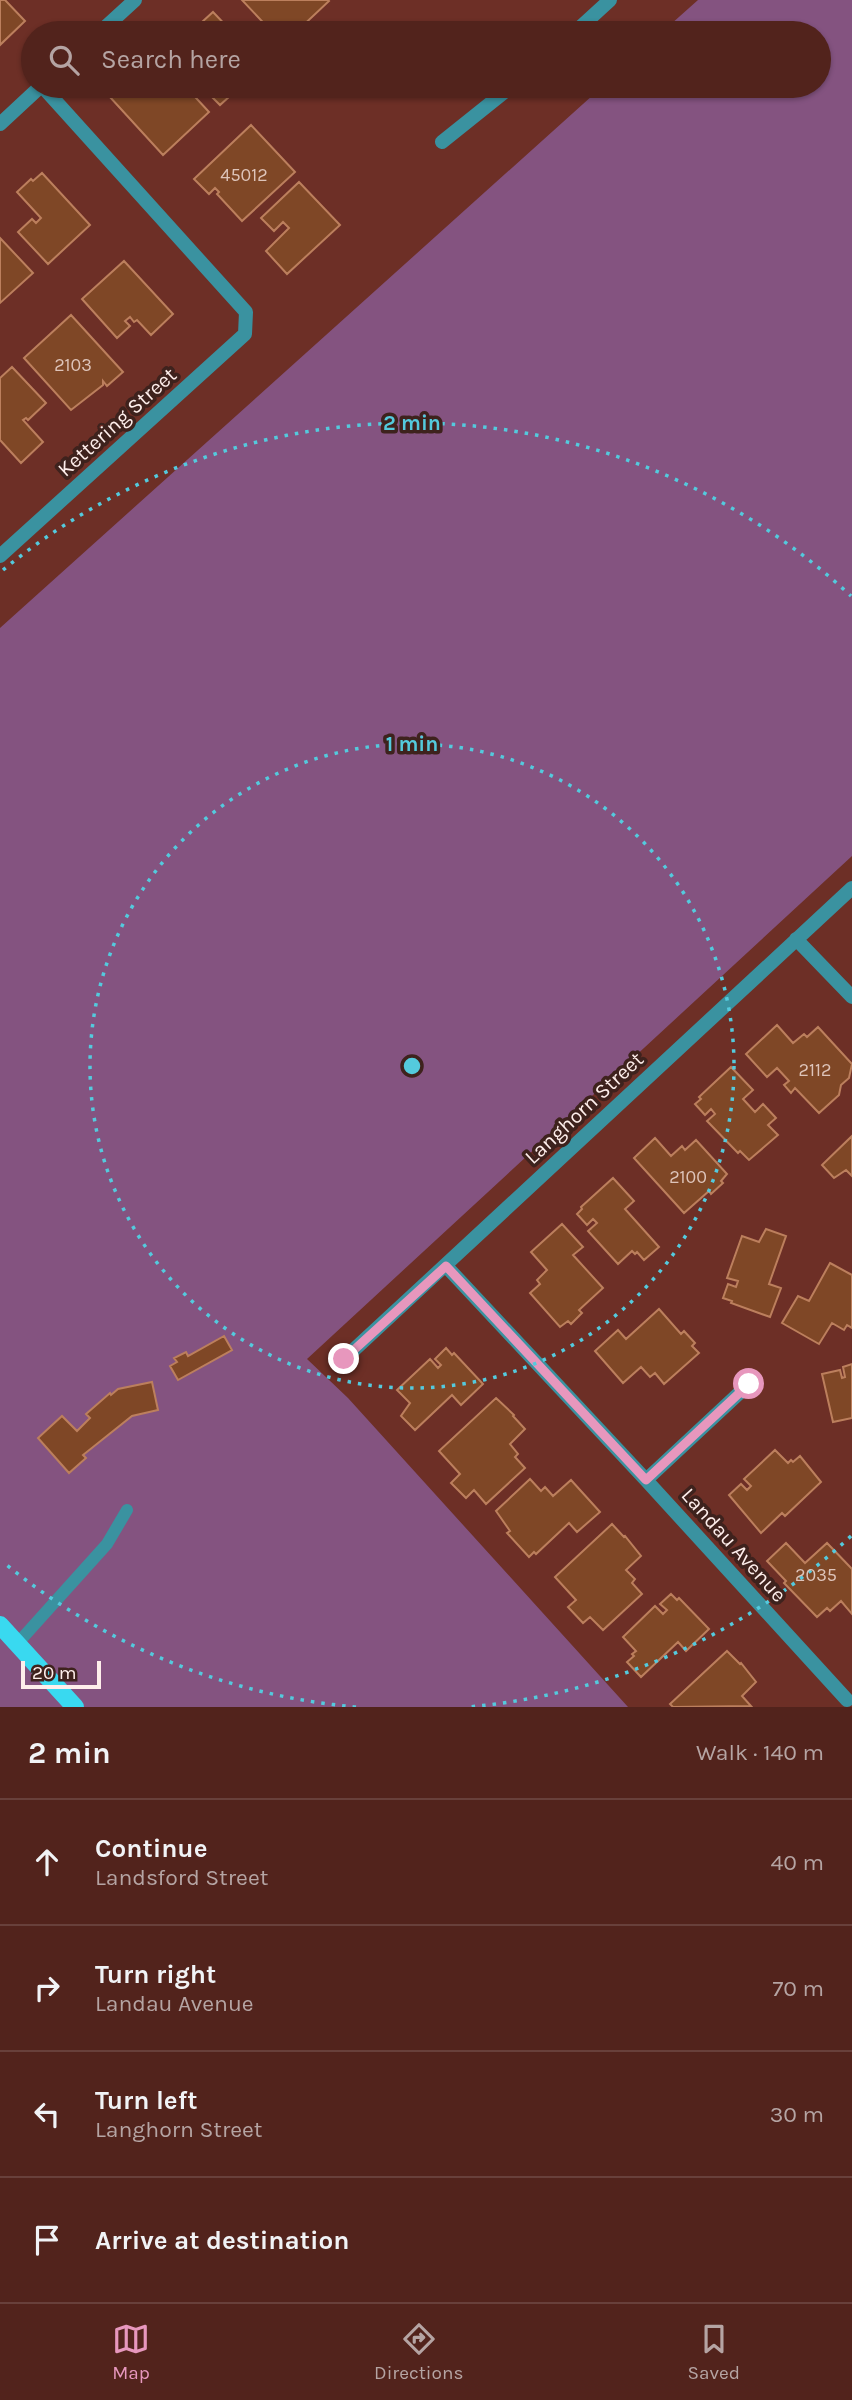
<!DOCTYPE html>
<html lang="en">
<head>
<meta charset="utf-8">
<style>
  body { margin:0; font-family:Karla,sans-serif; background:#582b25; color:#f1f3f6 }
  .scale { position:absolute; left:21px; bottom:18px; width:80px; box-sizing:border-box; padding-left:7px; border:4px solid #feeeeb; border-top:0; font-size:19px; line-height:24px; white-space:nowrap; color:#feeeeb; -webkit-text-stroke:5px #3e221d; paint-order:stroke }
  .stop { position:absolute; width:21px; height:21px; margin:-16px; border:5px solid #e797bd; border-radius:50%; background:#fff }
  .stop.end { background:#e797bd; border-color:#fff; box-shadow:0 2px 7px #0008 }
  .list { margin:0; padding:0; list-style:none }
  h2 { display:flex; justify-content:space-between; align-items:center; height:91px; margin:0; padding:0 28px; font-size:30px }
  h2 small { font-size:23px; font-weight:400; color:#b5a4a3 }
  .list li { display:grid; grid-template-columns:46px 1fr auto; gap:21px; align-items:center; box-sizing:border-box; height:126px; padding:0 28px; border-top:2px solid #68403b }
  .list b { display:block; font-size:26px; white-space:nowrap }
  .list p { margin:0; font-size:23px; white-space:nowrap; color:#b5a4a3 }
  .list em { font-size:23px; font-style:normal; color:#b5a4a3 }
  .icon { flex:none; width:38px; height:38px; fill:none; stroke:currentColor; stroke-width:2; stroke-linecap:round; stroke-linejoin:round }
  .map { position:relative; flex:none; width:852px; height:1707px; overflow:hidden }
  .search { position:absolute; background:#52231c; box-shadow:0 2px 5px #0004; left:21px; right:21px; top:21px; height:77px; display:flex; align-items:center; gap:18px; box-sizing:border-box; padding:0 24px; border-radius:38px; color:#b5a4a3; font-size:26px }
  .sheet { height:595px; background:#52231c }
  nav { display:flex; justify-content:space-around; align-items:center; box-sizing:border-box; height:98px; border-top:2px solid #68403b; background:#52231c; font-size:19px; color:#b5a4a3 }
  nav a { display:grid; justify-items:center; gap:4px }
  nav .on { color:#e797bd }
  .map>svg:first-child { display:block }
  .green { fill:#845380 }
  .building { fill:#7f4726; stroke:#bc7f5d; stroke-width:2 }
  .lines { fill:none; stroke-linecap:round; stroke-linejoin:round }
  .service { stroke:#3a92a0; stroke-width:12 }
  .minor { stroke:#3a92a0; stroke-width:14 }
  .primary { stroke:#39d9f0; stroke-width:18 }
  .route { stroke:#e797bd; stroke-width:9 }
  .ring { fill:none; stroke:#54cadd; stroke-width:3.5; stroke-dasharray:3.5 7 }
  .labels { text-anchor:middle; dominant-baseline:central; stroke-width:7; stroke-linejoin:round; paint-order:stroke }
  .number-label { font-size:18px; fill:#dec4ba }
  .street-label { font-size:21px; fill:#feeeeb; stroke:#3e221d }
  .centre { fill:#54cadd; stroke:#3e221d; stroke-width:3.5 }
  .ring-label { font-size:21px; text-anchor:middle; font-weight:bold; fill:#54cadd; stroke:#3e221d; stroke-width:7; stroke-linejoin:round; paint-order:stroke }
</style>
</head>
<body>
<div class="map">
<svg width="852" height="1707" viewBox="0 0 852 1707">
  <rect width="100%" height="100%" fill="#6d2f26"/>
  <path class="green" d="M 698,0 L 852,0 L 852,856 L 307,1359 L 348,1398 L 628,1707 L 0,1707 L 0,628 L 603,86 L 819,86 L 819,33 L 661,33 Z"/>
  <path class="building" d="M 0,0 L 5,0 L 25,21 L 0,45 Z
    M 242,0 L 328,0 L 329,1 L 295,33 L 273,33 Z
    M 213,12 L 233,33 L 190,33 Z
    M 119,86 L 185,86 L 209,112 L 163,155 L 109,96 Z
    M 201,86 L 241,86 L 220,105 Z
    M 251,125 L 295,172 L 242,221 L 217,194 L 219,192 L 215,188 L 209,194 L 194,179 Z
    M 42,173 L 90,225 L 48,264 L 18,232 L 32,219 L 36,223 L 41,218 L 17,192 L 31,179 L 33,181 Z
    M 299,182 L 340,225 L 287,274 L 266,251 L 289,228 L 283,222 L 274,231 L 261,218 Z
    M 0,238 L 33,273 L 0,303 Z
    M 124,261 L 173,314 L 151,335 L 137,320 L 134,322 L 130,317 L 125,321 L 130,326 L 117,338 L 82,299 Z
    M 71,315 L 123,372 L 107,386 L 103,381 L 103,385 L 71,410 L 24,358 Z
    M 12,367 L 46,403 L 28,420 L 26,418 L 23,420 L 43,442 L 21,463 L 0,440 L 0,378 Z
    M 777,1025 L 793,1043 L 804,1034 L 807,1037 L 818,1027 L 852,1064 L 849,1078 L 841,1085 L 839,1095 L 819,1113 L 795,1088 L 791,1093 L 784,1085 L 789,1081 L 777,1068 L 767,1077 L 746,1054 Z
    M 731,1067 L 753,1090 L 743,1099 L 755,1112 L 763,1104 L 776,1118 L 768,1125 L 778,1135 L 749,1160 L 740,1151 L 738,1153 L 707,1121 L 715,1114 L 711,1109 L 705,1115 L 695,1104 L 701,1099 L 699,1097 Z
    M 852,1136 L 852,1176 L 846,1170 L 834,1178 L 822,1165 Z
    M 655,1138 L 671,1156 L 682,1146 L 685,1150 L 696,1140 L 727,1174 L 721,1181 L 723,1183 L 711,1194 L 709,1191 L 684,1213 L 634,1158 Z
    M 613,1178 L 634,1201 L 625,1209 L 659,1247 L 644,1260 L 637,1252 L 635,1254 L 632,1251 L 618,1264 L 588,1231 L 597,1223 L 593,1219 L 587,1225 L 577,1214 L 582,1209 L 581,1207 Z
    M 562,1224 L 583,1247 L 573,1255 L 603,1288 L 579,1310 L 582,1313 L 571,1324 L 568,1321 L 560,1327 L 530,1293 L 540,1284 L 537,1280 L 547,1270 L 531,1252 Z
    M 766,1229 L 786,1236 L 769,1284 L 781,1288 L 770,1317 L 731,1303 L 732,1301 L 723,1298 L 728,1284 L 736,1287 L 738,1281 L 727,1278 L 742,1236 L 759,1242 Z
    M 830,1263 L 852,1275 L 852,1328 L 847,1325 L 844,1330 L 832,1323 L 819,1344 L 782,1323 L 798,1296 L 809,1301 Z
    M 659,1309 L 681,1334 L 684,1331 L 695,1343 L 692,1346 L 699,1353 L 664,1384 L 655,1373 L 650,1377 L 641,1367 L 623,1383 L 595,1351 L 618,1330 L 626,1339 Z
    M 224,1336 L 232,1350 L 178,1380 L 170,1366 L 177,1362 L 174,1358 L 186,1352 L 188,1356 Z
    M 446,1348 L 452,1355 L 454,1353 L 483,1384 L 461,1405 L 452,1395 L 415,1430 L 401,1416 L 410,1403 L 397,1390 L 430,1359 L 438,1368 L 441,1365 L 435,1359 Z
    M 852,1364 L 852,1418 L 833,1422 L 822,1374 L 840,1370 L 842,1378 L 845,1377 L 843,1367 Z
    M 152,1382 L 158,1410 L 132,1416 L 83,1455 L 86,1458 L 69,1473 L 38,1438 L 62,1416 L 77,1431 L 90,1418 L 86,1414 L 110,1393 L 111,1395 L 118,1389 Z
    M 496,1398 L 514,1415 L 513,1416 L 525,1429 L 510,1444 L 518,1454 L 515,1457 L 525,1468 L 486,1504 L 474,1490 L 466,1498 L 451,1483 L 460,1474 L 439,1451 Z
    M 775,1450 L 788,1463 L 791,1460 L 793,1462 L 800,1456 L 821,1482 L 785,1516 L 782,1513 L 761,1533 L 729,1495 L 741,1484 L 747,1490 L 751,1486 L 744,1479 Z
    M 530,1479 L 541,1491 L 545,1487 L 553,1496 L 571,1480 L 600,1512 L 577,1532 L 569,1523 L 536,1554 L 534,1552 L 529,1557 L 507,1533 L 510,1531 L 496,1511 Z
    M 612,1524 L 624,1537 L 625,1536 L 641,1556 L 626,1570 L 635,1579 L 632,1583 L 642,1594 L 603,1630 L 590,1617 L 583,1623 L 568,1607 L 576,1600 L 555,1577 Z
    M 786,1543 L 805,1563 L 827,1543 L 852,1569 L 852,1614 L 841,1601 L 830,1611 L 827,1608 L 817,1617 L 784,1583 L 786,1581 L 767,1561 Z
    M 671,1594 L 677,1600 L 679,1598 L 709,1629 L 686,1651 L 678,1642 L 641,1677 L 627,1662 L 634,1656 L 632,1654 L 636,1651 L 623,1637 L 655,1606 L 663,1614 L 667,1610 L 660,1604 Z
    M 727,1651 L 740,1664 L 741,1663 L 756,1682 L 742,1696 L 751,1706 L 673,1707 L 670,1704 Z"/>
  <g class="lines">
    <path class="service" d="M 17,1644 L 107,1544 L 127,1510"/>
    <path class="minor" d="M 99,33 L 135,0
      M 574,33 L 610,0
      M 0,124 L 41,86
      M 442,142 L 512,86
      M 0,556 L 245,334 L 246,312 L 42,86
      M 796,939 L 852,997
      M 446,1266 L 646,1480 L 847,1700
      M 344,1359 L 852,888
      M 646,1480 L 749,1384"/>
    <path class="primary" d="M 0,1625 L 75,1707"/>
  </g>
  <g class="lines">
    <path class="route" d="M 344,1359 L 446,1266 L 646,1480 L 749,1384"/>
  </g>
  <g class="ring">
    <circle cx="412" cy="1066" r="322"/>
    <path d="M851 1536A643 643 0 0 1 468 1707M356 1707A643 643 0 0 1 3 1562M3 570A643 643 0 0 1 851 596"/>
  </g>
  <g class="labels">
    <g class="number-label">
      <text x="244" y="175">45012</text>
      <text x="73" y="365">2103</text>
      <text x="815" y="1070">2112</text>
      <text x="688" y="1177">2100</text>
      <text x="816" y="1575">2035</text>
    </g>
    <g class="street-label">
      <text transform="translate(117 422) rotate(-42)">Kettering Street</text>
      <text transform="translate(584 1108) rotate(-43)">Langhorn Street</text>
      <text transform="translate(734 1545) rotate(48)">Landau Avenue</text>
    </g>
  </g>
  <circle cx="412" cy="1066" r="10" class="centre"/>
  <g class="ring-label">
    <text x="412" y="430">2 min</text>
    <text x="412" y="751">1 min</text>
  </g>
</svg>
<div class="scale">20 m</div>
<div class="stop" style="left:749px;top:1384px"></div>
<div class="stop end" style="left:344px;top:1359px"></div>
<div class="search"><svg class="icon" aria-label="search" viewBox="0 0 24 24"><circle cx="10" cy="10" r="6"/><path d="M15 15l6 6"/></svg>Search here</div>
</div>
<section class="sheet">
<h2>2 min<small>Walk · 140 m</small></h2>
<ul class="list">
<li><svg class="icon" aria-label="ahead" viewBox="0 0 24 24"><path d="M12 20V5M6 11l6-6 6 6"/></svg><div><b>Continue</b><p>Landsford Street</p></div><em>40 m</em></li>
<li><svg class="icon" aria-label="right" viewBox="0 0 24 24"><path d="M7 20v-9h11M14 6l5 5-5 5"/></svg><div><b>Turn right</b><p>Landau Avenue</p></div><em>70 m</em></li>
<li><svg class="icon" aria-label="left" viewBox="0 0 24 24"><path d="M17 20v-9H6M10 6l-5 5 5 5"/></svg><div><b>Turn left</b><p>Langhorn Street</p></div><em>30 m</em></li>
<li><svg class="icon" aria-label="arrive" viewBox="0 0 24 24"><path d="M6 21V4h12l-3 4 3 4H6"/></svg><div><b>Arrive at destination</b></div></li>
</ul>
</section>
<nav>
<a class="on"><svg class="icon" aria-label="map" viewBox="0 0 24 24"><path d="M3 6l6-2 6 2 6-2v14l-6 2-6-2-6 2zM9 4v14M15 6v14"/></svg>Map</a>
<a><svg class="icon" aria-label="directions" viewBox="0 0 24 24"><path d="M12 3l9 9-9 9-9-9zM9 14v-3h6M13 9l2 2-2 2"/></svg>Directions</a>
<a><svg class="icon" aria-label="saved" viewBox="0 0 24 24"><path d="M7 4h10v16l-5-4-5 4z"/></svg>Saved</a>
</nav>
</body>
</html>
